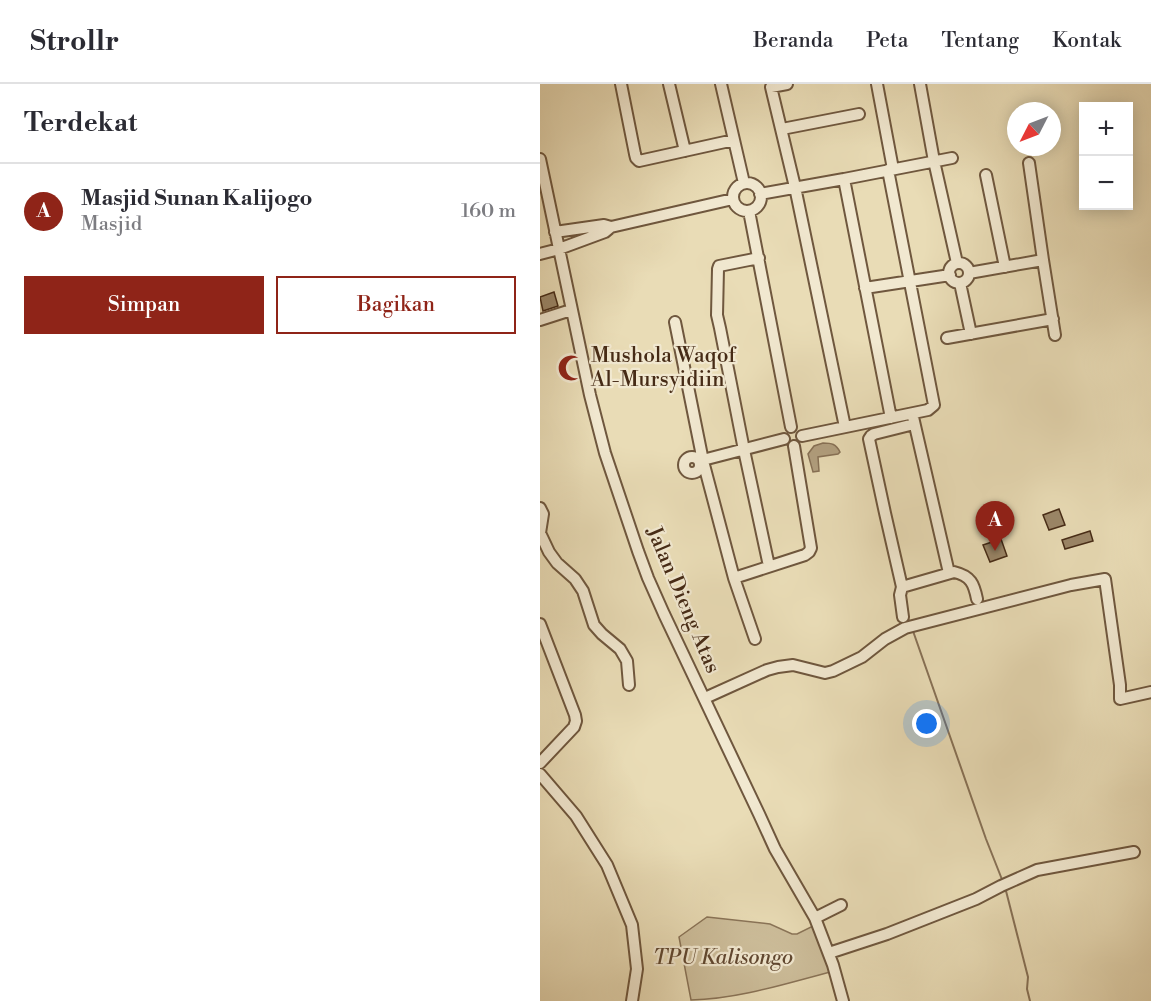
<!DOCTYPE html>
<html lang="id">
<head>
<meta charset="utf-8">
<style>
  body { margin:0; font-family:"Libre Bodoni",serif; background:#f2f2f3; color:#2b2b33 }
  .controls { position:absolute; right:18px; top:18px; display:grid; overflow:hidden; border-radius:0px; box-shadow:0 3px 15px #0003 }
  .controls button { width:54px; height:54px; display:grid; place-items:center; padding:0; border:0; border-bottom:2px solid #e1e1e2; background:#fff; color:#2b2b33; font:30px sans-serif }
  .compass { position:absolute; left:467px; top:18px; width:54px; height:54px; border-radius:50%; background:#fff; box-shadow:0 3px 15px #0003; rotate:228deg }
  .you { position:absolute; left:387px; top:640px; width:21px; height:21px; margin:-15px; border:4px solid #fff; border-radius:50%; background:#1a73e8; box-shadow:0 0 0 9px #1a73e833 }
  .badge { display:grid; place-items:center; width:39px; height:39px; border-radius:50%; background:#8f2418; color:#fff; font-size:20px; font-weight:700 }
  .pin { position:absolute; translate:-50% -50px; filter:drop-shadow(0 2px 3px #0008) }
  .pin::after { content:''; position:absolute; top:32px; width:21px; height:18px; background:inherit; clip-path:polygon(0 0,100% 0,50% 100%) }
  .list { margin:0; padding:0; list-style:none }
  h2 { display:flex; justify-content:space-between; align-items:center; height:78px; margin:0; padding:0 24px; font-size:26px }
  h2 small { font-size:20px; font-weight:400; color:#7c7c81 }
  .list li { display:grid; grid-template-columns:39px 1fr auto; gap:18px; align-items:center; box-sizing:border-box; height:96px; padding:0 24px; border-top:2px solid #e1e1e2 }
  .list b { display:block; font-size:22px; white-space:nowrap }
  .list p { margin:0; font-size:20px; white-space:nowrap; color:#7c7c81 }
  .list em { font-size:20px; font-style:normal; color:#7c7c81 }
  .actions { display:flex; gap:12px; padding:18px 24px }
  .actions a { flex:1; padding:14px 0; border:2px solid #8f2418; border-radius:0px; text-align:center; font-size:21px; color:#8f2418 }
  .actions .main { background:#8f2418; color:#fff }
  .map { position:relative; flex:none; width:611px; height:917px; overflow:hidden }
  header { display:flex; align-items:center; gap:36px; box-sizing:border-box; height:84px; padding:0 30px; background:#fff; border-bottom:2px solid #e1e1e2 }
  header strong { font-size:28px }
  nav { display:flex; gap:33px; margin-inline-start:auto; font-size:21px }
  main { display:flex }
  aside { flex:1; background:#fff }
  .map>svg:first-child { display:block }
  .green { fill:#cdbe9b; stroke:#8a7458; stroke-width:1.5 }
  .water { fill:#b2a080; stroke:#877156; stroke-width:1.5 }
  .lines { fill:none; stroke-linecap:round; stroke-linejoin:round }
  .stream { stroke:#877156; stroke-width:2 }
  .building { fill:#9b8769; stroke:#462b16; stroke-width:1.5 }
  .minor-casing { stroke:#6f573e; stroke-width:14 }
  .minor { stroke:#f1e8d0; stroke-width:10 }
  .labels { text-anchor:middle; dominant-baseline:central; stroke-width:4.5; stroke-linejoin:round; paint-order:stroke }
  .poi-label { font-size:21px; fill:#462b16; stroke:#f1e8d0; text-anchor:start }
  .street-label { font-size:21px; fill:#462b16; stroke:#f1e8d0 }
  .park-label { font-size:21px; font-style:italic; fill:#614831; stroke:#f1e8d0 }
</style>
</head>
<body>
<header>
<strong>Strollr</strong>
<nav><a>Beranda</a><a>Peta</a><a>Tentang</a><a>Kontak</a></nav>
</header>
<main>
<aside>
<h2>Terdekat<small></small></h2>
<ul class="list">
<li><span class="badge">A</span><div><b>Masjid Sunan Kalijogo</b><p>Masjid</p></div><em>160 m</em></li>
</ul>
<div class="actions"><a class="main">Simpan</a><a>Bagikan</a></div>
</aside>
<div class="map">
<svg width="611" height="917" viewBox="0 0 611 917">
  <rect width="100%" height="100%" fill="#e9dcb6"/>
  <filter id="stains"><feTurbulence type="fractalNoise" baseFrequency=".00333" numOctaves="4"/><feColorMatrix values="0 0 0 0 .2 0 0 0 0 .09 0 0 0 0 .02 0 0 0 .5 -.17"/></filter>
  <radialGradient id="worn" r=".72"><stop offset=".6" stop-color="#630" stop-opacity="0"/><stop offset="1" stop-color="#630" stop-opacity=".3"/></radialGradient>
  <path class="green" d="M 167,833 L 230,840 L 252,850 L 257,850 L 273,842 L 290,888 C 244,900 198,915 151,916 L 139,853 Z"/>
  <path class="water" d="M 283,359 C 292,359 296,360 300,368 L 298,370 L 278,373 L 279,387 L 273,388 L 268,370 L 274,362 Z"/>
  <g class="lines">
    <path class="stream" d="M 373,547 L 446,755 L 463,798
      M 465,803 L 488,893 L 487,905 L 490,917"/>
  </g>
  <path class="building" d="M 14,208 L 18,222 L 3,227 L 0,213 Z
    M 519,425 L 525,441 L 509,446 L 503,431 Z
    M 550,447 L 553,457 L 525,465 L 522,456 Z
    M 461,455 L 467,472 L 450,478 L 443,461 Z"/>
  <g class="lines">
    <g class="minor-casing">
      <path id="minor" d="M 81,0 L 95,70 L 96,74 L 99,77 L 194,56
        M 129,0 L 145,67
        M 181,0 L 204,99
        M 247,0 L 231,3 L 255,103 L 305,343
        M 337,0 L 353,85
        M 380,0 L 394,77 L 417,179
        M 242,45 L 319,30
        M 0,75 L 50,311 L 65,369 L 98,467 L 108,494 L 124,530 L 219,730 L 235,765 L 275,834 L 293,881 L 303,917
        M 489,79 L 503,176 L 515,251
        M 446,91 L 465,183
        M 304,95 L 412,74
        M193 113a14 14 0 1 1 28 0a14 14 0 1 1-28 0Z
        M 220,110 L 304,95 L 351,334
        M 209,127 L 251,343
        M 15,148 L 64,141 L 71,143
        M 0,170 L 19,165 L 65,148 L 71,143 L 193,115
        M 219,174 L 179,182 L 178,185 L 177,231 L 180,244 L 204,366 L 229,482
        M409 189a10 10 0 1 1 20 0a10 10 0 1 1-20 0Z
        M 429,189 L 503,176
        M 420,199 L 431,250
        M 325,204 L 410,191
        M 0,236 L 31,226
        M 135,238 L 163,377 L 194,494 L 215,555
        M 407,254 L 513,235
        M 373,333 L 409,489
        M 262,352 L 388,326 L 394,321 L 348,86
        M144 381a8 8 0 1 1 16 0a8 8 0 1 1-16 0Z
        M 159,377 L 244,355
        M 0,424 L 3,430 L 0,449 L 9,468 L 17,479 L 35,495 L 43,507 L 54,541 L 62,550 L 80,565 L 87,577 L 89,601
        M 194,494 L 265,471 L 269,468 L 271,464 L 254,362
        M 362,503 L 414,488 C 431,492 434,500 437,515
        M 363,533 L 360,511 L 362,503 L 345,429 L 329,355 L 331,352 L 334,350 L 374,340
        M 0,540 L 35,631 L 36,637 L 34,643 L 0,679
        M 165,614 L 227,586 L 238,583 L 253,581 L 285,589 L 293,587 L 322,573 L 345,555 L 365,544 L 531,501 L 565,495 L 580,601 L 580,615 L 611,608
        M 0,690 L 36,732 L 67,781 L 92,841 L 97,885 L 92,917
        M 275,834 L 301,821
        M 289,869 L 347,850 L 436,815 L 461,802 L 497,786 L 594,768"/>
    </g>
    <use href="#minor" class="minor"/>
  </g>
  <defs>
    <g id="mosque-bare" transform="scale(2.07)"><path d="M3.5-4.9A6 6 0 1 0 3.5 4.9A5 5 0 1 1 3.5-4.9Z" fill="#8f2418" stroke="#f1e8d0" stroke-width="2.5" paint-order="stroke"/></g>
  </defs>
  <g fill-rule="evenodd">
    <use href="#mosque-bare" x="31" y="284"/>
  </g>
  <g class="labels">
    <g class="poi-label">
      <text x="51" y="272">Mushola Waqof<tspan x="51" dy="24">Al-Mursyidiin</tspan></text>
    </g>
    <g class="street-label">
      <text transform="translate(143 516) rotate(67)">Jalan Dieng Atas</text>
    </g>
    <g class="park-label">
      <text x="183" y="874">TPU Kalisongo</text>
    </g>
  </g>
  <rect width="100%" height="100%" filter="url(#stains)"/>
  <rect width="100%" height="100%" fill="url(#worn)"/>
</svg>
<div class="controls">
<button>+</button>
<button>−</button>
</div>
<svg class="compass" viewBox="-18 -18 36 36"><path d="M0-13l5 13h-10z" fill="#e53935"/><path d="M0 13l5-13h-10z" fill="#7c7c81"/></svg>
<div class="you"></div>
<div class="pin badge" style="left:455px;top:467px">A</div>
</div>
</main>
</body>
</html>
